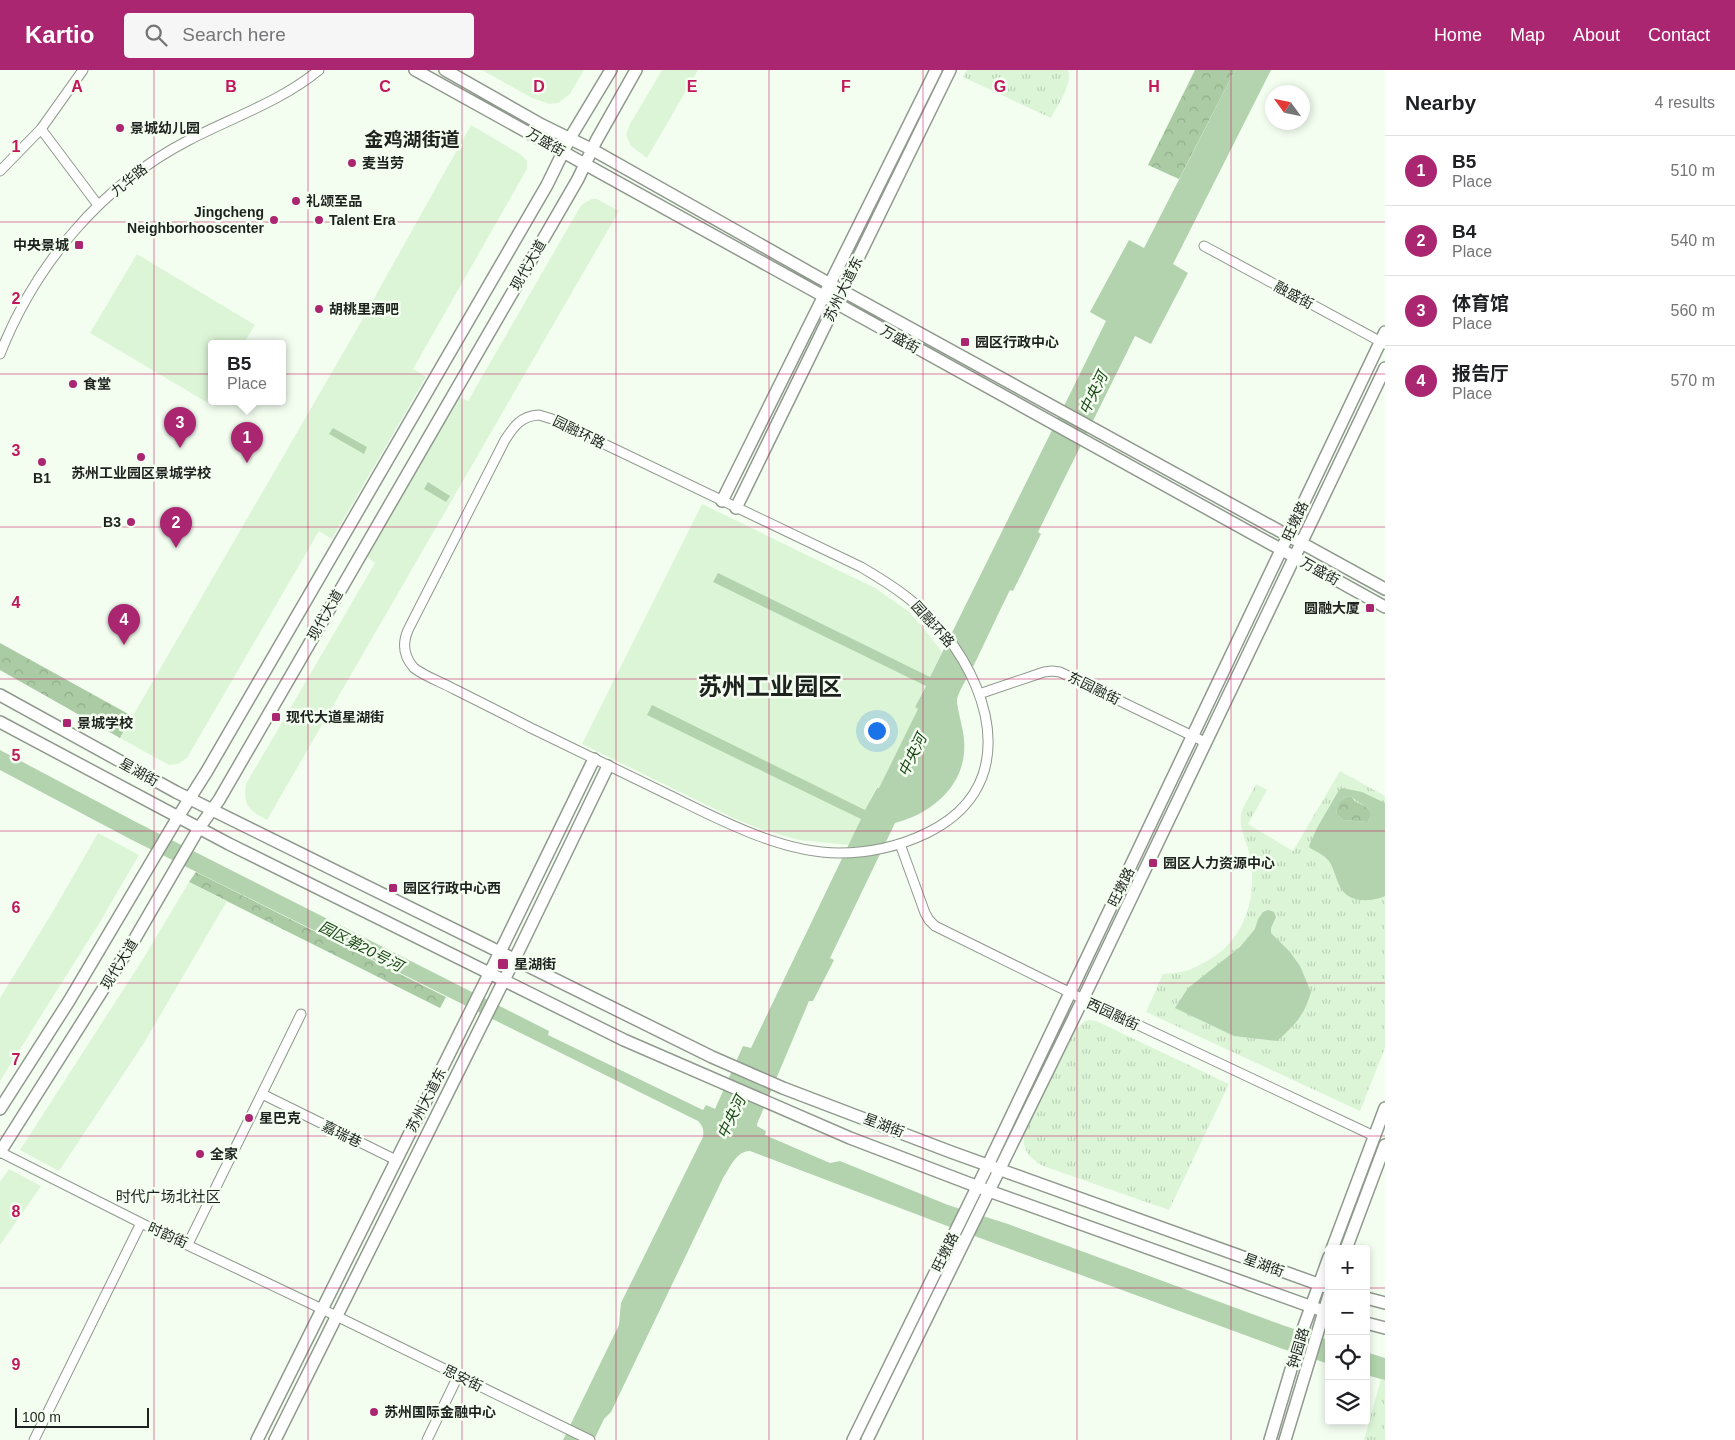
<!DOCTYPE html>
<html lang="en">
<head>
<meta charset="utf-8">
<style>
  body { margin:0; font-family:Helvetica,"Noto Sans SC",sans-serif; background:#f6f6f6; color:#202124 }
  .controls { position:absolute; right:15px; bottom:15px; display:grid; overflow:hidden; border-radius:5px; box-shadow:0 2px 8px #0003 }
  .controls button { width:45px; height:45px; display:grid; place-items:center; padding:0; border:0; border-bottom:1px solid #e0e0e0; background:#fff; color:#202124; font:25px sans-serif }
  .compass { position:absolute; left:1265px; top:15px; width:45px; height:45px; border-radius:50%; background:#fff; box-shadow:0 2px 8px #0003; rotate:303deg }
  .scale { position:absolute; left:15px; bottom:12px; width:134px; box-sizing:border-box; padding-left:5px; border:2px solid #1e221e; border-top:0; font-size:14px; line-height:18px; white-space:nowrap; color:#1e221e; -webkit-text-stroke:4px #f3fef1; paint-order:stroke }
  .you { position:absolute; left:876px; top:660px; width:18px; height:18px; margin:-12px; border:4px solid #fff; border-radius:50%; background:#1a73e8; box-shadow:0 0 0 8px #1a73e833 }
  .badge { display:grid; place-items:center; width:32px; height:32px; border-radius:50%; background:#aa2671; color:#fff; font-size:16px; font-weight:700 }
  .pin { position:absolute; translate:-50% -41px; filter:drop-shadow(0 1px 2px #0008) }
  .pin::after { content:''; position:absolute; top:26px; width:18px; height:15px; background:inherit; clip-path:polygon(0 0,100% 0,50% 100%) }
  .popup { position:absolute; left:208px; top:270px; width:78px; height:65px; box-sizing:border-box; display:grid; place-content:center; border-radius:5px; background:#fff; filter:drop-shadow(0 1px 4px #0005); font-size:16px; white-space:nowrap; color:#757577 }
  .popup b { font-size:19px; color:#202124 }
  .popup::after { content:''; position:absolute; left:50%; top:100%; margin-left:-10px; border:10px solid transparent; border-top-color:#fff }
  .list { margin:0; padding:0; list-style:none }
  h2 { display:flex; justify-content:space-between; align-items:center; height:65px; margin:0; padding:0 20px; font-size:21px }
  h2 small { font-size:16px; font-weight:400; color:#757577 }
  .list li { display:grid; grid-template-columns:32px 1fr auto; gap:15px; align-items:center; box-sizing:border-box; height:70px; padding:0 20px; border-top:1px solid #e0e0e0 }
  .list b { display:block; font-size:19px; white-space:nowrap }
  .list p { margin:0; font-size:16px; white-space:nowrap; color:#757577 }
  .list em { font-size:16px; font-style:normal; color:#757577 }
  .icon { flex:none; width:28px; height:28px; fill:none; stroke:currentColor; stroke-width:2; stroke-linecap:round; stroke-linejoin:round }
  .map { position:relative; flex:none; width:1385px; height:1370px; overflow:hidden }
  header { display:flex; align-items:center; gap:30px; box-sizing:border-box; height:70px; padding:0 25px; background:#aa2671; color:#fff }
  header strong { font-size:24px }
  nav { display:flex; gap:28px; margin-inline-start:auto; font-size:18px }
  .search { width:350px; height:45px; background:#f6f6f6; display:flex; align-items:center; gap:12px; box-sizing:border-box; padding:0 18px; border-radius:5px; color:#757577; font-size:19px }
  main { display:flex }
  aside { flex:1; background:#fff }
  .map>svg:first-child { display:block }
  .grass { fill:url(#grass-tufts) }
  .forest { fill:url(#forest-crowns) }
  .green { fill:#dcf5d7 }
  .water { fill:#b2d3ad; fill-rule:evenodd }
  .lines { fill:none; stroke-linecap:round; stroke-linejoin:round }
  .minor-casing { stroke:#8f998d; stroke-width:11 }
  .major-casing { stroke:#8f998d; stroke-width:14 }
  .minor { stroke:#fff; stroke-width:9 }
  .major { stroke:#fff; stroke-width:11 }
  .grid { fill:none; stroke:#c2185b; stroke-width:1; stroke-opacity:0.55 }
  .poi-dot { fill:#aa2671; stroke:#f3fef1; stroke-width:2 }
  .labels { text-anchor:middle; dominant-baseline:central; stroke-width:5; stroke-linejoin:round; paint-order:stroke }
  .poi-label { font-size:14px; font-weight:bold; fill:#1e221e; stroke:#f3fef1; text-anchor:start }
  .street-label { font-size:14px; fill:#1e221e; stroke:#f3fef1 }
  .water-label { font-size:15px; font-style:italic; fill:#1a4613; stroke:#f3fef1 }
  .neighbourhood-label { font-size:15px; fill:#1e221e; stroke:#f3fef1 }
  .district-label { font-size:19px; font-weight:bold; fill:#1e221e; stroke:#f3fef1 }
  .town-label { font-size:24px; font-weight:bold; fill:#1e221e; stroke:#f3fef1 }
  .grid-label { font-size:16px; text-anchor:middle; font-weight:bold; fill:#c2185b; stroke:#f3fef1; stroke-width:5; stroke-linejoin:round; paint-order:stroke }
</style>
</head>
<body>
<header>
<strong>Kartio</strong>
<div class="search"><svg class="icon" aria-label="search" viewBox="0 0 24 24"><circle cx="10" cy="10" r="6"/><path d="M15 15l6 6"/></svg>Search here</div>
<nav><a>Home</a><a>Map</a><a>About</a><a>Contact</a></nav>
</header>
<main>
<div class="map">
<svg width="1385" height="1370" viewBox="0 0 1385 1370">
  <defs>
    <pattern id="grass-tufts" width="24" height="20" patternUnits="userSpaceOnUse" patternTransform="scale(1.25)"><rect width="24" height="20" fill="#dcf5d7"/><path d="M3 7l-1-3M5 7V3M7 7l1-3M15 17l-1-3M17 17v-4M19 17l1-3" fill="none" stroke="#bcd2b8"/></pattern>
    <pattern id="forest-crowns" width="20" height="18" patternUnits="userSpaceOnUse" patternTransform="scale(1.25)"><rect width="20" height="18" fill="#aacba4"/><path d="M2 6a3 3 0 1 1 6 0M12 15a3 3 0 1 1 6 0" fill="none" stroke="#92ae8d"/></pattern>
  </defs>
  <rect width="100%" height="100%" fill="#f3fef1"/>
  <path class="grass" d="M 967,0 L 1068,0 C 1073,15 1057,35 1051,48 L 963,7 Z
    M 1340,701 L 1385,726 L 1385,978 L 1360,1041 L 1146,942 L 1163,904 C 1170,903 1178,903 1185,901 C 1191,900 1197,896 1203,893 C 1244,873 1258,829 1250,786 C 1247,772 1237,755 1242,741 C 1245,732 1252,723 1256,714 L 1267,720 L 1248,754 L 1293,781 Z
    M 1089,950 L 1096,951 L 1229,1014 L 1169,1140 L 1046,1097 C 1032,1091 1021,1081 1024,1064 L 1076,959 L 1085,951 Z
    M 1381,1309 L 1385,1310 L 1385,1370 L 1364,1370 Z"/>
  <path class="forest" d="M 1195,0 L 1235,0 L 1179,109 L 1148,95 Z
    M 0,573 L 132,646 L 120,668 L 0,600 Z
    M 1351,726 C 1353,728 1354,731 1356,732 C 1364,736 1369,736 1371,745 L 1368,752 L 1343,750 L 1337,744 C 1335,734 1341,728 1351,726 Z
    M 196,802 L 446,927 L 440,938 L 189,812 Z"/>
  <path class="green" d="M 482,0 L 584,0 L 570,24 L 558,33 L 550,34 L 532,28 Z
    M 662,0 L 698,0 L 647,88 L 631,76 L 626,65 L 630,54 Z
    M 471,55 L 520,84 L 527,91 L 527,99 L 413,299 L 426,307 L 332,469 L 319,461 L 187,688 L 178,694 L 169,695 L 120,668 L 354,264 Z
    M 592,129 L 597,129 L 619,141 L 267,750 C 249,740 243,736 246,714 L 375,493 L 366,486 L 459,327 L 468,331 L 580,137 L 584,133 Z
    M 137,184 L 255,255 L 243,274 L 212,274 L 212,326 L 208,333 L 90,263 Z
    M 702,434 L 875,518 L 908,541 L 925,560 L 942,582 L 915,637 L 918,639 L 879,719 L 876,718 L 849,775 L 799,770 L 760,759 L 731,747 L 582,674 Z
    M 98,763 L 139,785 L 100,852 L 0,1011 L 0,928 L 52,843 Z
    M 189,812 L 227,831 L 144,973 L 59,1101 L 20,1080 L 143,889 Z
    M 9,1099 L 41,1116 L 0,1175 L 0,1112 Z"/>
  <path class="water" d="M 1235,0 L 1271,0 L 1173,194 L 1188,203 L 1151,274 L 1135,266 L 1038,462 L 1041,464 L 1013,521 L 1010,520 C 997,546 985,572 972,599 C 967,608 960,619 957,629 C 956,635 964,661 964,670 C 968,713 934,743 895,753 L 830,888 L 834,890 L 813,931 L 809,931 L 757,1054 L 757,1056 L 766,1061 L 765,1065 L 830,1093 L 840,1091 L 948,1135 L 1008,1154 L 1285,1256 L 1329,1270 L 1329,1294 L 1280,1278 L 942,1154 L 750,1081 C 736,1081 730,1098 723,1108 L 611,1342 L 604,1349 L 594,1370 L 563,1370 L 619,1255 L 621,1233 L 703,1067 C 704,1060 703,1056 698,1051 L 132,770 L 0,700 L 0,680 L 134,751 L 549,961 L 548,965 L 703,1040 L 706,1035 L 715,1039 L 743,976 L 751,978 L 861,749 L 647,645 L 652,635 L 865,740 L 877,718 L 879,718 L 918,639 L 915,637 L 926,616 L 713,512 L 718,503 L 930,607 L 1106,251 L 1090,242 L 1129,170 L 1144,178 Z
    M 333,358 L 367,377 L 364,384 L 329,364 Z
    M 428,412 L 450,426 L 446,432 L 424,419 Z
    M 1342,718 L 1362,722 L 1385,733 L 1385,826 C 1372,832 1351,833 1342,820 C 1336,811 1335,800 1329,791 C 1324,785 1317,782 1310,778 L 1309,776 L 1317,758 L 1339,720 ZM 1351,726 C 1358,733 1368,735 1371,745 L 1368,752 L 1343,750 L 1337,744 C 1335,734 1341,728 1351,726 Z
    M 1268,840 L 1274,842 L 1276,847 L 1271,858 L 1271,863 L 1290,882 L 1300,896 L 1311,922 C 1304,946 1295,955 1277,971 L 1234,966 L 1175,938 L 1188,918 L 1240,877 L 1255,859 L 1258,849 L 1263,842 Z
    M 1366,1282 L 1385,1288 L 1385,1310 L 1366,1305 Z"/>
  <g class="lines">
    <g class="minor-casing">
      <path id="minor" d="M 41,59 L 98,135
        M 0,101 L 41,59 L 83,0
        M 1204,176 L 1385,274
        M 0,284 C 36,193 102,115 189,70 C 233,47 280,32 319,0
        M 539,345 L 552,349 L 861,497 C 892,515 922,535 945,564 C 996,629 1015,720 927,763 C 900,776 869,783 839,783 C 782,783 720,750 669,725 C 623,703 577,680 531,658 C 506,645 480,632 454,619 C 441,612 426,607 414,598 C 404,587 402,574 408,560 L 505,370 C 514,356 521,346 539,345 Z
        M 979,624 L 1044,602 L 1052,601 L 1060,602 L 1205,672
        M 900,774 L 925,843 L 929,850 L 935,856 L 1083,929 L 1374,1066
        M 262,1024 L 396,1090
        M 0,1082 L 141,1153 L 322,1239 L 590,1370
        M 188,1174 L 301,944
        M 34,1370 L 141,1153
        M 427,1370 L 458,1306"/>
    </g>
    <g class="major-casing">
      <path id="major" d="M 415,0 L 1385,537
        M 445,0 L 542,55 L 593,80 L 830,214 L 1385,519
        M 722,431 L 936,0
        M 736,438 L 950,0
        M 0,625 L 176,722 L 712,987 L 783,1018 L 951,1082 L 1329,1218
        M 0,652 L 229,774 L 624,970 L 850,1068 L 989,1121 L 1329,1243
        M 0,1039 L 69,931 L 178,747 L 207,701 L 547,115 L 570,68 L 611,0
        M 0,1082 L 133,872 L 199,758 L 219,730 L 578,109 L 596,71 L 636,0
        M 1332,1179 L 1385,1038
        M 1346,1179 L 1385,1075
        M 1366,1228 L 1385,1233
        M 1366,1253 L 1385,1258
        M 257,1370 L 500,882 L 594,689
        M 275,1370 L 520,878 L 608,696
        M 853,1370 L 988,1095 L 1385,262
        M 867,1370 L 1083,929 L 1385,298
        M 1270,1370 L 1303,1259 L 1329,1187
        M 1285,1370 L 1329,1225"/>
    </g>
    <use href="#minor" class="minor"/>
    <use href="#major" class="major"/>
  </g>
  <path class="grid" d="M 154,0 L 154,1370M 308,0 L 308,1370M 462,0 L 462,1370M 616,0 L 616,1370M 769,0 L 769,1370M 923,0 L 923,1370M 1077,0 L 1077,1370M 1231,0 L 1231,1370M 0,152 L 1385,152M 0,304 L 1385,304M 0,457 L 1385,457M 0,609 L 1385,609M 0,761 L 1385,761M 0,913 L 1385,913M 0,1066 L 1385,1066M 0,1218 L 1329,1218M 1366,1218 L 1385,1218"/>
  <g class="poi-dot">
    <circle cx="120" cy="58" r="5"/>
    <circle cx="352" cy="93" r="5"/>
    <circle cx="296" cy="131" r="5"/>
    <circle cx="274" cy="150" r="5"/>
    <circle cx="319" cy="150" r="5"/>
    <rect x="74" y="170" width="10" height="10" rx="2.5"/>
    <circle cx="319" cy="239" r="5"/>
    <rect x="960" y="267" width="10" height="10" rx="2.5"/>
    <circle cx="73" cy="314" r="5"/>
    <circle cx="141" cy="387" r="5"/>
    <circle cx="42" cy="392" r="5"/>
    <circle cx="131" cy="452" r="5"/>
    <rect x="1365" y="533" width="10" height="10" rx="2.5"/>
    <rect x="271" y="642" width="10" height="10" rx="2.5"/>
    <rect x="62" y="648" width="10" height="10" rx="2.5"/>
    <rect x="1148" y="788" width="10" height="10" rx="2.5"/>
    <rect x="388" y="813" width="10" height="10" rx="2.5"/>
    <rect x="497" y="888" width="12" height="12" rx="2.5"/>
    <circle cx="249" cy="1048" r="5"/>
    <circle cx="200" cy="1084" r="5"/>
    <circle cx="374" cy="1342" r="5"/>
  </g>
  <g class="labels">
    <g class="poi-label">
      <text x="130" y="58">景城幼儿园</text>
      <text x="362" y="93">麦当劳</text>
      <text x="306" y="131">礼颂至品</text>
      <text x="264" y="142" text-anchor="end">Jingcheng<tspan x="264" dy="16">Neighborhooscenter</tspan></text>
      <text x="329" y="150">Talent Era</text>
      <text x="69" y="175" text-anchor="end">中央景城</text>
      <text x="329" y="239">胡桃里酒吧</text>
      <text x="975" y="272">园区行政中心</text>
      <text x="83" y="314">食堂</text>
      <text x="141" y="403" text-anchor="middle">苏州工业园区景城学校</text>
      <text x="42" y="408" text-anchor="middle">B1</text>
      <text x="121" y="452" text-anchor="end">B3</text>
      <text x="1360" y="538" text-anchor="end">圆融大厦</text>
      <text x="286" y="647">现代大道星湖街</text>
      <text x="77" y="653">景城学校</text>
      <text x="1163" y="793">园区人力资源中心</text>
      <text x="403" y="818">园区行政中心西</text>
      <text x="514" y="894">星湖街</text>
      <text x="259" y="1048">星巴克</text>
      <text x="210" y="1084">全家</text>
      <text x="384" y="1342">苏州国际金融中心</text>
    </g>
    <g class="street-label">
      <text transform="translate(546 72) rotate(30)">万盛街</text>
      <text transform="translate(129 110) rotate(-39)">九华路</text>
      <text transform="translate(528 195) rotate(-60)">现代大道</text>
      <text transform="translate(843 219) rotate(-64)">苏州大道东</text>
      <text transform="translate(1294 225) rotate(28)">融盛街</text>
      <text transform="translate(900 269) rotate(29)">万盛街</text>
      <text transform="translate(579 362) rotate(26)">园融环路</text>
      <text transform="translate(1295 451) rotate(-65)">旺墩路</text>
      <text transform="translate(1320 501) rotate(29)">万盛街</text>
      <text transform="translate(325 545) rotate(-60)">现代大道</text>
      <text transform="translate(933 554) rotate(48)">园融环路</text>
      <text transform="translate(1094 618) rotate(26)">东园融街</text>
      <text transform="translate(139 702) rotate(29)">星湖街</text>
      <text transform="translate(1121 817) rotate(-64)">旺墩路</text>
      <text transform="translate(119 894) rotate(-58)">现代大道</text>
      <text transform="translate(1113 944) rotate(25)">西园融街</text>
      <text transform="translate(426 1030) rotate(-63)">苏州大道东</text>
      <text transform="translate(884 1055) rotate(21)">星湖街</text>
      <text transform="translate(342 1064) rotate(26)">嘉瑞巷</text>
      <text transform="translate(168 1165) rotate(24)">时韵街</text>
      <text transform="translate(945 1182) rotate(-64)">旺墩路</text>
      <text transform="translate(1264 1195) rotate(20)">星湖街</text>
      <text transform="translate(1298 1278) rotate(-73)">钟园路</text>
      <text transform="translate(463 1308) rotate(26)">思安街</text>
    </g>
    <g class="water-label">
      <text transform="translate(1093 323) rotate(-64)">中央河</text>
      <text transform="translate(912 685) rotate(-64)">中央河</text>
      <text transform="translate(361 876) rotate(27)">园区第20号河</text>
      <text transform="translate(731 1047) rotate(-64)">中央河</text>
    </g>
    <g class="neighbourhood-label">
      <text x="168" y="1126">时代广场北社区</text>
    </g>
    <g class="district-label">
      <text x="412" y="69">金鸡湖街道</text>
    </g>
    <g class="town-label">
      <text x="770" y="616">苏州工业园区</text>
    </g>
  </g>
  <g class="grid-label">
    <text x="77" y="22">A</text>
    <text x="231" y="22">B</text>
    <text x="385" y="22">C</text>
    <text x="539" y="22">D</text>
    <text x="692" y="22">E</text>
    <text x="846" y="22">F</text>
    <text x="1000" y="22">G</text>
    <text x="1154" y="22">H</text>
    <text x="16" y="82">1</text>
    <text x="16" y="234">2</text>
    <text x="16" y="386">3</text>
    <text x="16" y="538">4</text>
    <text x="16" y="691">5</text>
    <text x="16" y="843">6</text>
    <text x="16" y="995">7</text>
    <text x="16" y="1147">8</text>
    <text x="16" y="1300">9</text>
  </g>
</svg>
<div class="controls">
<button>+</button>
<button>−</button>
<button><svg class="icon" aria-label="locate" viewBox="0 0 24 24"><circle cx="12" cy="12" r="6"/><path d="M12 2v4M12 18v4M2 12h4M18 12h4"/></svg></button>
<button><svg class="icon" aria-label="layers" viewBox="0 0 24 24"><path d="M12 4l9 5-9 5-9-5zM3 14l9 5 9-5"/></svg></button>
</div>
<svg class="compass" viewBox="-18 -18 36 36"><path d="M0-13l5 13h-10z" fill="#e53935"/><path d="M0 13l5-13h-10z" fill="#757577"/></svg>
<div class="scale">100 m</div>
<div class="you"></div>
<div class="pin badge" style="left:247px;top:393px">1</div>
<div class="popup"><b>B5</b>Place</div>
<div class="pin badge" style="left:176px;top:478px">2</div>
<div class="pin badge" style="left:180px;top:378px">3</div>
<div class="pin badge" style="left:124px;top:575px">4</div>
</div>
<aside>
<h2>Nearby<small>4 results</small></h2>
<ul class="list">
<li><span class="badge">1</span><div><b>B5</b><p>Place</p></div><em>510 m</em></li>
<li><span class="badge">2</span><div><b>B4</b><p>Place</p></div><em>540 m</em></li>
<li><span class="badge">3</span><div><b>体育馆</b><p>Place</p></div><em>560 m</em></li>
<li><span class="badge">4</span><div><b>报告厅</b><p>Place</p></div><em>570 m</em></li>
</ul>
</aside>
</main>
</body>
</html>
